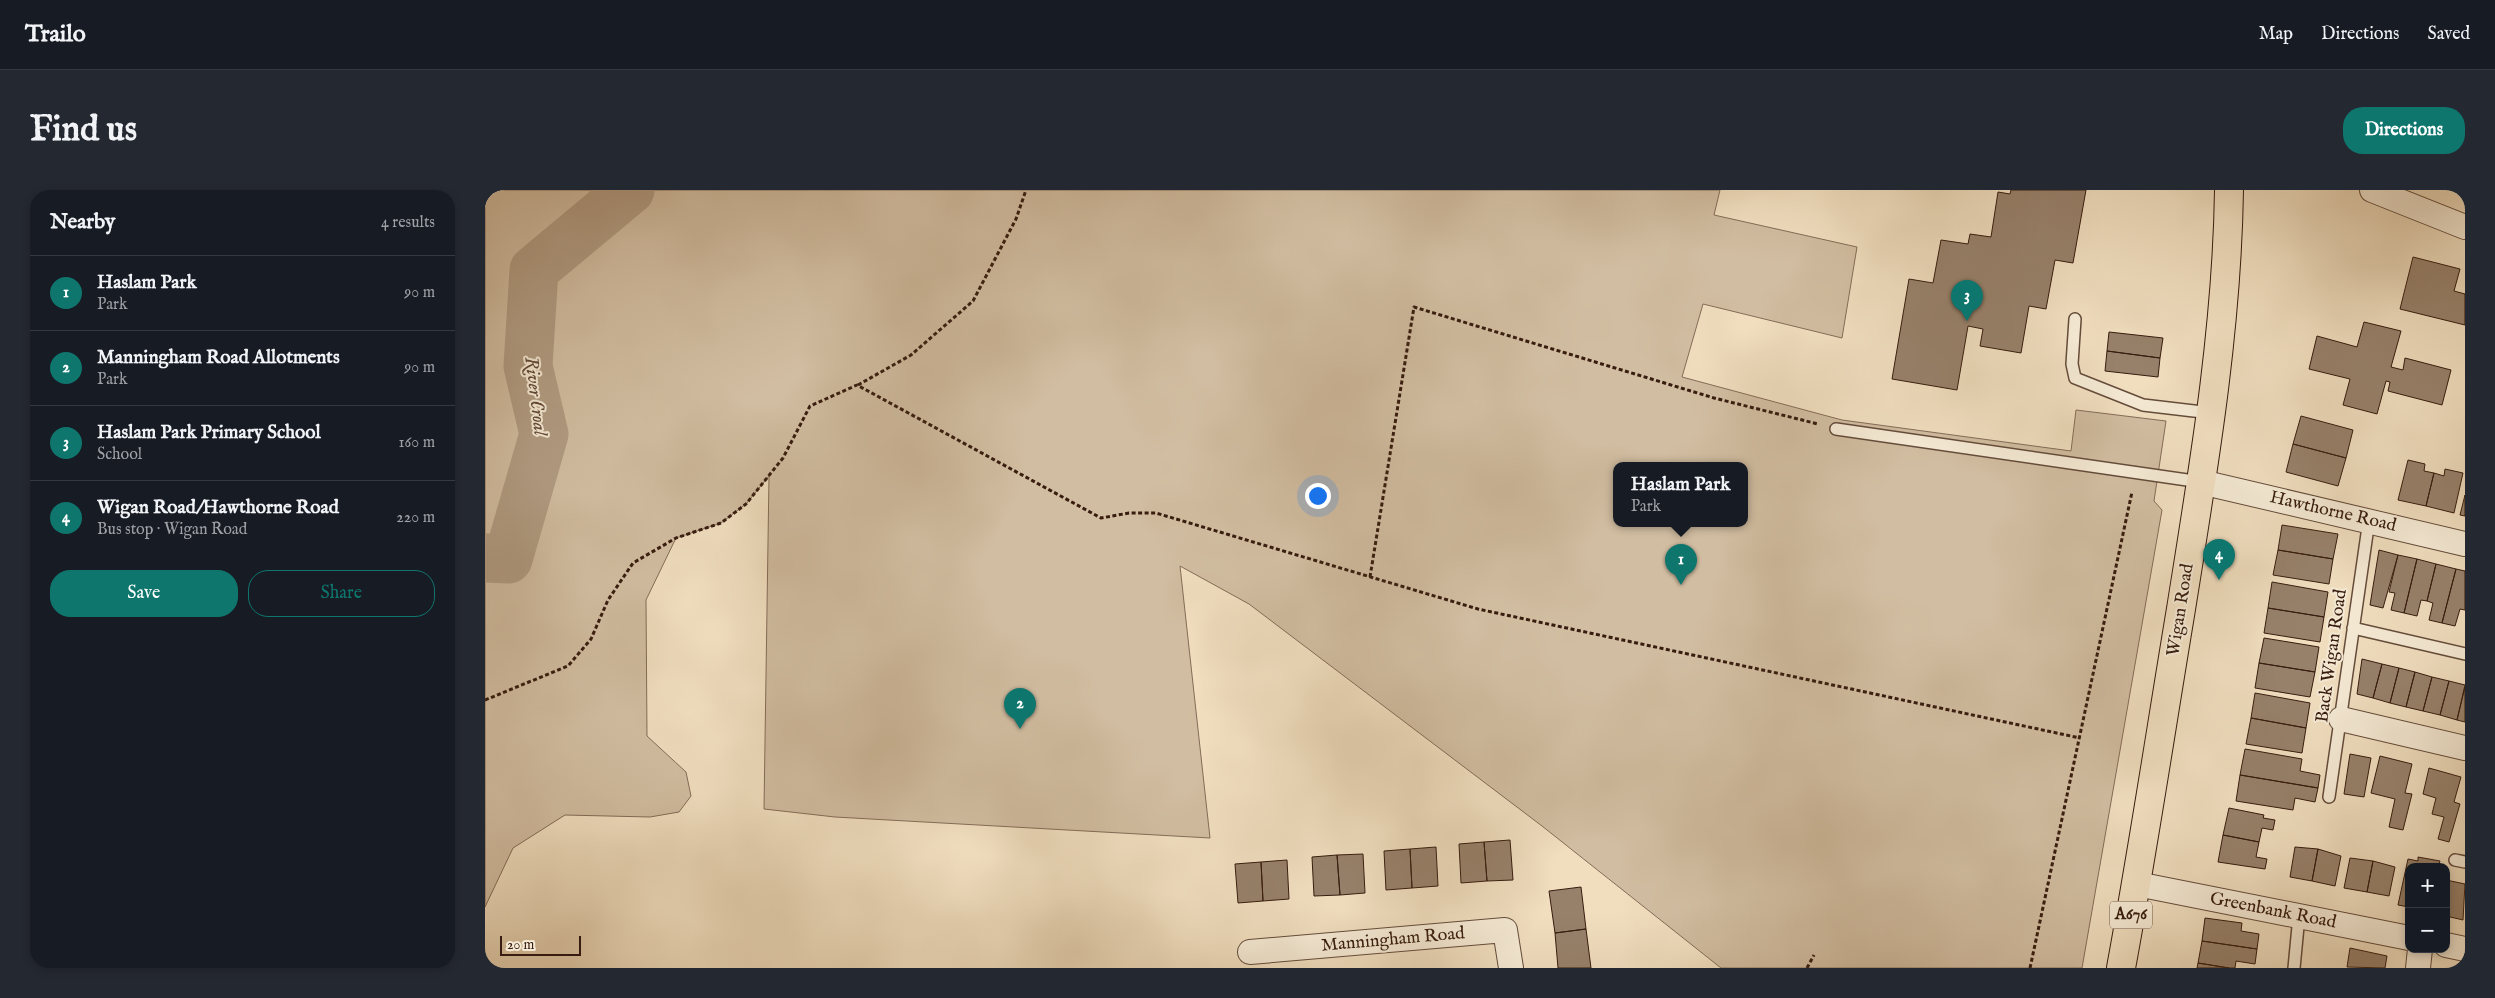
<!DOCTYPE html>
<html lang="en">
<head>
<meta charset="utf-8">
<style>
  body { margin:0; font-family:"IM FELL English",serif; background:#242831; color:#f1f3f6 }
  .controls { position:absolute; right:15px; bottom:15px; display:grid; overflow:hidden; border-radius:10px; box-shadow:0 2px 8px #0003 }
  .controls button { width:45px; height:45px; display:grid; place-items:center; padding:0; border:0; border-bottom:1px solid #363941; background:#171b24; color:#f1f3f6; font:25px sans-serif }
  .scale { position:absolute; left:15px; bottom:12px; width:81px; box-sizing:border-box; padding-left:5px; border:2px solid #371c0f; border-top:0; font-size:14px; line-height:18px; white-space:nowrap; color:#371c0f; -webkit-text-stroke:4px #f5ead5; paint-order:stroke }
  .you { position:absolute; left:832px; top:305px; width:18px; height:18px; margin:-12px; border:4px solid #fff; border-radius:50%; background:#1a73e8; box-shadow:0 0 0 8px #1a73e833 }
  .badge { display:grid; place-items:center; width:32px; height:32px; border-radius:50%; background:#0f766e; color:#fff; font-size:16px; font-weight:700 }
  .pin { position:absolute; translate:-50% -41px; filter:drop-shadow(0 1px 2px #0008) }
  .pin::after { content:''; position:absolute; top:26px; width:18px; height:15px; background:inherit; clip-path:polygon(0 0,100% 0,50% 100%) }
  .popup { position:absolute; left:1128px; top:272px; width:135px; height:65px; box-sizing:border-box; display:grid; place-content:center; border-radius:10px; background:#171b24; filter:drop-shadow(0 1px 4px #0005); font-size:16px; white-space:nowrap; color:#9ea1a6 }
  .popup b { font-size:19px; color:#f1f3f6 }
  .popup::after { content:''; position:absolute; left:50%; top:100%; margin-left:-10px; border:10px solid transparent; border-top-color:#171b24 }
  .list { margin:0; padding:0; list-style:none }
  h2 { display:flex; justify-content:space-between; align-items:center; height:65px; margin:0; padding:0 20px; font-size:21px }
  h2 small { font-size:16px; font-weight:400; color:#9ea1a6 }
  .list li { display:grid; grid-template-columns:32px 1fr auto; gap:15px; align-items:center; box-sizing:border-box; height:75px; padding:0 20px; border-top:1px solid #363941 }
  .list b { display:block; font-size:19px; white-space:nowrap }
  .list p { margin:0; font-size:16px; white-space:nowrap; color:#9ea1a6 }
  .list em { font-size:16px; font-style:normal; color:#9ea1a6 }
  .actions { display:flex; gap:10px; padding:15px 20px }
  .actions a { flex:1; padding:11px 0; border:1px solid #0f766e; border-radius:20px; text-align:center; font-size:18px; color:#0f766e }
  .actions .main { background:#0f766e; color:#fff }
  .map { position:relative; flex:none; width:1980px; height:778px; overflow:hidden; border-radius:20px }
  header { display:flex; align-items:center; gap:30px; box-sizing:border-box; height:70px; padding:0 25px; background:#171b24; border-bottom:1px solid #363941 }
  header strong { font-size:24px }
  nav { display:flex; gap:28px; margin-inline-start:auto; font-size:18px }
  .intro { display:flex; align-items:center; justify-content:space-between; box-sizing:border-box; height:120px; padding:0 30px }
  h1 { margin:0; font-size:35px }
  .button { padding:12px 22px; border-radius:20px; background:#0f766e; color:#fff; font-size:18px; font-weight:700 }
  main { display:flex; gap:30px; padding:0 30px }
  aside { flex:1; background:#171b24; border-radius:20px; box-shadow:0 2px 8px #0003 }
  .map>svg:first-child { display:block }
  .green { fill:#d1bda1; stroke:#846c58; fill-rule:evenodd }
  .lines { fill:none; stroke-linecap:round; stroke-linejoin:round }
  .river { stroke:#b19c83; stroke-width:49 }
  .building { fill:#97816b; stroke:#371c0f }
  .lane-casing { stroke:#654c3b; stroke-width:14 }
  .street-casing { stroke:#654c3b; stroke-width:26 }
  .primary-casing { stroke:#371c0f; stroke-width:30 }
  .path { stroke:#371c0f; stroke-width:3; stroke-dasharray:4 2.5; stroke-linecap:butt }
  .lane { stroke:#f5ead5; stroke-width:11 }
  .street { stroke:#f5ead5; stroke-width:24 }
  .primary { stroke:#f0debf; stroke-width:28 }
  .labels { text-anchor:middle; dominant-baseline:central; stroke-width:4; stroke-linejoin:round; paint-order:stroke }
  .shield { fill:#f5ead5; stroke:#705a4a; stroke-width:1 }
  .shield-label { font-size:16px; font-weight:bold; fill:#371c0f }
  .street-label { font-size:18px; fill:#371c0f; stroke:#f5ead5 }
  .water-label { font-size:19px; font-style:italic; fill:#624938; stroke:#f5ead5 }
</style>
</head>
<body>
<header>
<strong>Trailo</strong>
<nav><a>Map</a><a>Directions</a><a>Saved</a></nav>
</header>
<div class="intro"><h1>Find us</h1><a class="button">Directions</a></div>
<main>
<aside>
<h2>Nearby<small>4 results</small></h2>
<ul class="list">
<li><span class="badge">1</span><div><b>Haslam Park</b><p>Park</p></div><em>90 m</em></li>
<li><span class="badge">2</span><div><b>Manningham Road Allotments</b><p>Park</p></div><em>90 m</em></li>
<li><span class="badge">3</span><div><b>Haslam Park Primary School</b><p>School</p></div><em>160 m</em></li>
<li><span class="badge">4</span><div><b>Wigan Road/Hawthorne Road</b><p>Bus stop · Wigan Road</p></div><em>220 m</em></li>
</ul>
<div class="actions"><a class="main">Save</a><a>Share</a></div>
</aside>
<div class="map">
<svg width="1980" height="778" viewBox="0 0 1980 778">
  <rect width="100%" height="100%" fill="#f0debf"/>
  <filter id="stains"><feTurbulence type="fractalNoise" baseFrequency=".004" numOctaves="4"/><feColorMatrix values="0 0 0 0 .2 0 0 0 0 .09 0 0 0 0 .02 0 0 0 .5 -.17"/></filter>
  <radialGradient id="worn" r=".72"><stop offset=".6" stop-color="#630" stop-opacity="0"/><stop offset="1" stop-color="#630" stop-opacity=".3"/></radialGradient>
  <path class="green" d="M 0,0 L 1235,0 L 1229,25 L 1372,57 L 1357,148 L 1218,114 L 1197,187 L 1357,230 L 1586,261 L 1591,220 L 1681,231 L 1669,311 L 1677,320 L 1597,778 L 1236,778 L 1057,636 L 764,414 L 695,376 L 725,648 L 350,627 L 279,619 L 284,286 L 261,314 L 236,333 L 191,348 L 161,410 L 162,546 L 201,582 L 206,606 L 194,622 L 165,627 L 80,625 L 28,658 L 0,717 ZM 1132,276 L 1260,276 L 1260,334 L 1132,334 Z"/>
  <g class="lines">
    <path class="river" d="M 0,368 L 23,369 L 59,244 L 43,176 L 49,80 L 145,0"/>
  </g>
  <path class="building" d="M 1526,0 L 1601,0 L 1588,73 L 1570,70 L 1561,119 L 1544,116 L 1536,163 L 1495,156 L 1498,139 L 1483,136 L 1472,200 L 1407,189 L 1424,89 L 1448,93 L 1456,50 L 1483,54 L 1485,44 L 1506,47 L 1513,2 L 1525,4 Z
    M 1928,67 L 1975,79 L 1969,101 L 1980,104 L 1980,135 L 1915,119 Z
    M 1879,132 L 1916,141 L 1906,177 L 1918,180 L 1920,168 L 1966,180 L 1957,215 L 1903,201 L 1905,192 L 1901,191 L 1892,224 L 1858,215 L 1865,189 L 1824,179 L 1832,146 L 1872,157 Z
    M 1624,142 L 1678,148 L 1675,168 L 1622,161 Z
    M 1622,161 L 1675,168 L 1673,187 L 1620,181 Z
    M 1816,226 L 1868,240 L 1861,268 L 1808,254 Z
    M 1808,254 L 1861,268 L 1853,296 L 1801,282 Z
    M 1923,270 L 1940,274 L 1939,281 L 1949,283 L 1941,316 L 1913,310 Z
    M 1960,279 L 1978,283 L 1969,323 L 1941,316 L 1949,283 L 1959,286 Z
    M 1980,305 L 1980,326 L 1975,325 Z
    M 1797,335 L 1853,344 L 1848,369 L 1793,360 Z
    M 1793,360 L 1848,369 L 1844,394 L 1788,385 Z
    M 1894,360 L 1913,365 L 1898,418 L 1885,415 Z
    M 1913,365 L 1932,369 L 1919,423 L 1906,420 L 1910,403 L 1904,402 Z
    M 1932,369 L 1951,374 L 1942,411 L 1936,410 L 1932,426 L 1919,423 Z
    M 1951,374 L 1971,379 L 1957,433 L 1944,430 L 1948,413 L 1942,411 Z
    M 1971,379 L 1980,381 L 1980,420 L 1975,419 L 1970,436 L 1957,433 Z
    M 1787,392 L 1843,402 L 1839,427 L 1783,418 Z
    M 1783,418 L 1839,427 L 1835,452 L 1779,443 Z
    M 1779,448 L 1834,457 L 1830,482 L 1774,473 Z
    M 1877,469 L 1897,474 L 1888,508 L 1872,504 Z
    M 1774,473 L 1830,482 L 1825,507 L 1770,498 Z
    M 1897,474 L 1914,478 L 1905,513 L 1888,508 Z
    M 1914,478 L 1930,482 L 1921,517 L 1905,513 Z
    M 1930,482 L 1947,487 L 1938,521 L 1921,517 Z
    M 1947,487 L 1964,491 L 1955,525 L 1938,521 Z
    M 1964,491 L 1980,495 L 1972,530 L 1955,525 Z
    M 1980,497 L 1980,532 L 1972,530 Z
    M 1770,503 L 1825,513 L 1821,538 L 1766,528 Z
    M 1766,528 L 1821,538 L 1817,563 L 1761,554 Z
    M 1760,559 L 1817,569 L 1815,581 L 1835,585 L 1833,598 L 1755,585 Z
    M 1865,564 L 1886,568 L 1879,607 L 1859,604 Z
    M 1895,566 L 1927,574 L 1920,603 L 1927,604 L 1918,640 L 1904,637 L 1910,609 L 1886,603 Z
    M 1944,578 L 1976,587 L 1969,612 L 1975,614 L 1964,652 L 1953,649 L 1959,627 L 1947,624 L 1951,608 L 1938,604 Z
    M 1755,585 L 1833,598 L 1830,612 L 1810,608 L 1808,620 L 1751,611 Z
    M 1744,618 L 1779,625 L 1778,628 L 1790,630 L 1788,640 L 1777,638 L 1774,652 L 1738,645 Z
    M 1738,645 L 1774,652 L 1771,667 L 1782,669 L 1780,679 L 1733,672 Z
    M 1025,650 L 1028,690 L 1002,691 L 999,652 Z
    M 999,652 L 1002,691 L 976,693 L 974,654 Z
    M 951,657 L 953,696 L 927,698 L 925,659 Z
    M 1810,657 L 1833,659 L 1827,691 L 1805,687 Z
    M 925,659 L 927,698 L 901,700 L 899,661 Z
    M 1833,659 L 1856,666 L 1850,696 L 1827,691 Z
    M 878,664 L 880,703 L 855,705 L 852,665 Z
    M 852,665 L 855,705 L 829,706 L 827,667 Z
    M 1933,667 L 1955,671 L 1953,677 L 1924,677 L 1924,717 L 1913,715 L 1923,669 L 1933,671 Z
    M 1865,668 L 1888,671 L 1882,702 L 1859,698 Z
    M 802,670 L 804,709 L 778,711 L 776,672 Z
    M 1888,671 L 1910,677 L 1904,706 L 1882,702 Z
    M 776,672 L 778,711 L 753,713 L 750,674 Z
    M 1961,690 L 1980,694 L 1978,730 L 1961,726 Z
    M 1096,697 L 1101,739 L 1070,743 L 1064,701 Z
    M 1720,728 L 1757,733 L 1756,741 L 1774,744 L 1772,759 L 1717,751 Z
    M 1101,739 L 1106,778 L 1073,778 L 1070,743 Z
    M 1717,751 L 1772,759 L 1770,774 L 1751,771 L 1750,778 L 1744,778 L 1713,773 Z
    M 1865,758 L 1902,766 L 1900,778 L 1862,777 Z
    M 1713,773 L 1744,778 L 1712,778 Z"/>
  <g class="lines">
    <g class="lane-casing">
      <path id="lane" d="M 1590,129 L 1587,174 L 1590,188 L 1658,215 L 1726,223
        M 1351,239 L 1716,292
        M 1868,438 L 1980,464
        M 1844,607 L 1884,330
        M 1970,670 L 1980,672
        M 1809,778 L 1814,726"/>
    </g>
    <g class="street-casing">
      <path id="street" d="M 1887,0 L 1980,37
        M 1716,292 L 1980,354
        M 1856,529 L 1980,558
        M 1652,694 L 1924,748
        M 1961,755 L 1980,759
        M 765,762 L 1020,740 L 1026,778
        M 1933,778 L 1935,759"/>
    </g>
    <g class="primary-casing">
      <path id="primary" d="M 1636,778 C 1658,659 1676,539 1696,419 C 1718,281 1742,141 1744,0"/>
    </g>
    <path class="path" d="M 373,195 L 426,165 L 488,111 L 531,29 L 541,0
      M 885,387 L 929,117 L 1229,208 L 1333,234
      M 0,510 L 83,476 L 106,449 L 123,410 L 148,373 L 191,348 L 236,333 L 261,314 L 298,268 L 325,216 L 372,195 L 616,328 L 644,323 L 671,323 L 993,419 L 1595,548
      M 1322,778 L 1329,765
      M 1545,778 L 1647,302"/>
    <use href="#lane" class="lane"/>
    <use href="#street" class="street"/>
    <use href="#primary" class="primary"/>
  </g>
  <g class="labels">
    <rect class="shield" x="1625" y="711.5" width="42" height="27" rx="4"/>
    <g class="shield-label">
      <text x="1646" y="725">A676</text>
    </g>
    <g class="street-label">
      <text transform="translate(1848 322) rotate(13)">Hawthorne Road</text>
      <text transform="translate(1696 420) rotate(-81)">Wigan Road</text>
      <text transform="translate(1847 466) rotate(-82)">Back Wigan Road</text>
      <text transform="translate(1788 721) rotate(11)">Greenbank Road</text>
      <text transform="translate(908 750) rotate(-5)">Manningham Road</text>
    </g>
    <g class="water-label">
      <text transform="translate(50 206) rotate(83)">River Croal</text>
    </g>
  </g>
  <rect width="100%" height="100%" filter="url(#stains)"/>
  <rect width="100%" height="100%" fill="url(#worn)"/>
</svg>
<div class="controls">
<button>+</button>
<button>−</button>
</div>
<div class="scale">20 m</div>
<div class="you"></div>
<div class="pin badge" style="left:1196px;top:395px">1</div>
<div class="popup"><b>Haslam Park</b>Park</div>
<div class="pin badge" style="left:535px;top:539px">2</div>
<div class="pin badge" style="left:1482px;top:131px">3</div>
<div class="pin badge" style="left:1734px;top:390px">4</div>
</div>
</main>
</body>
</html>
